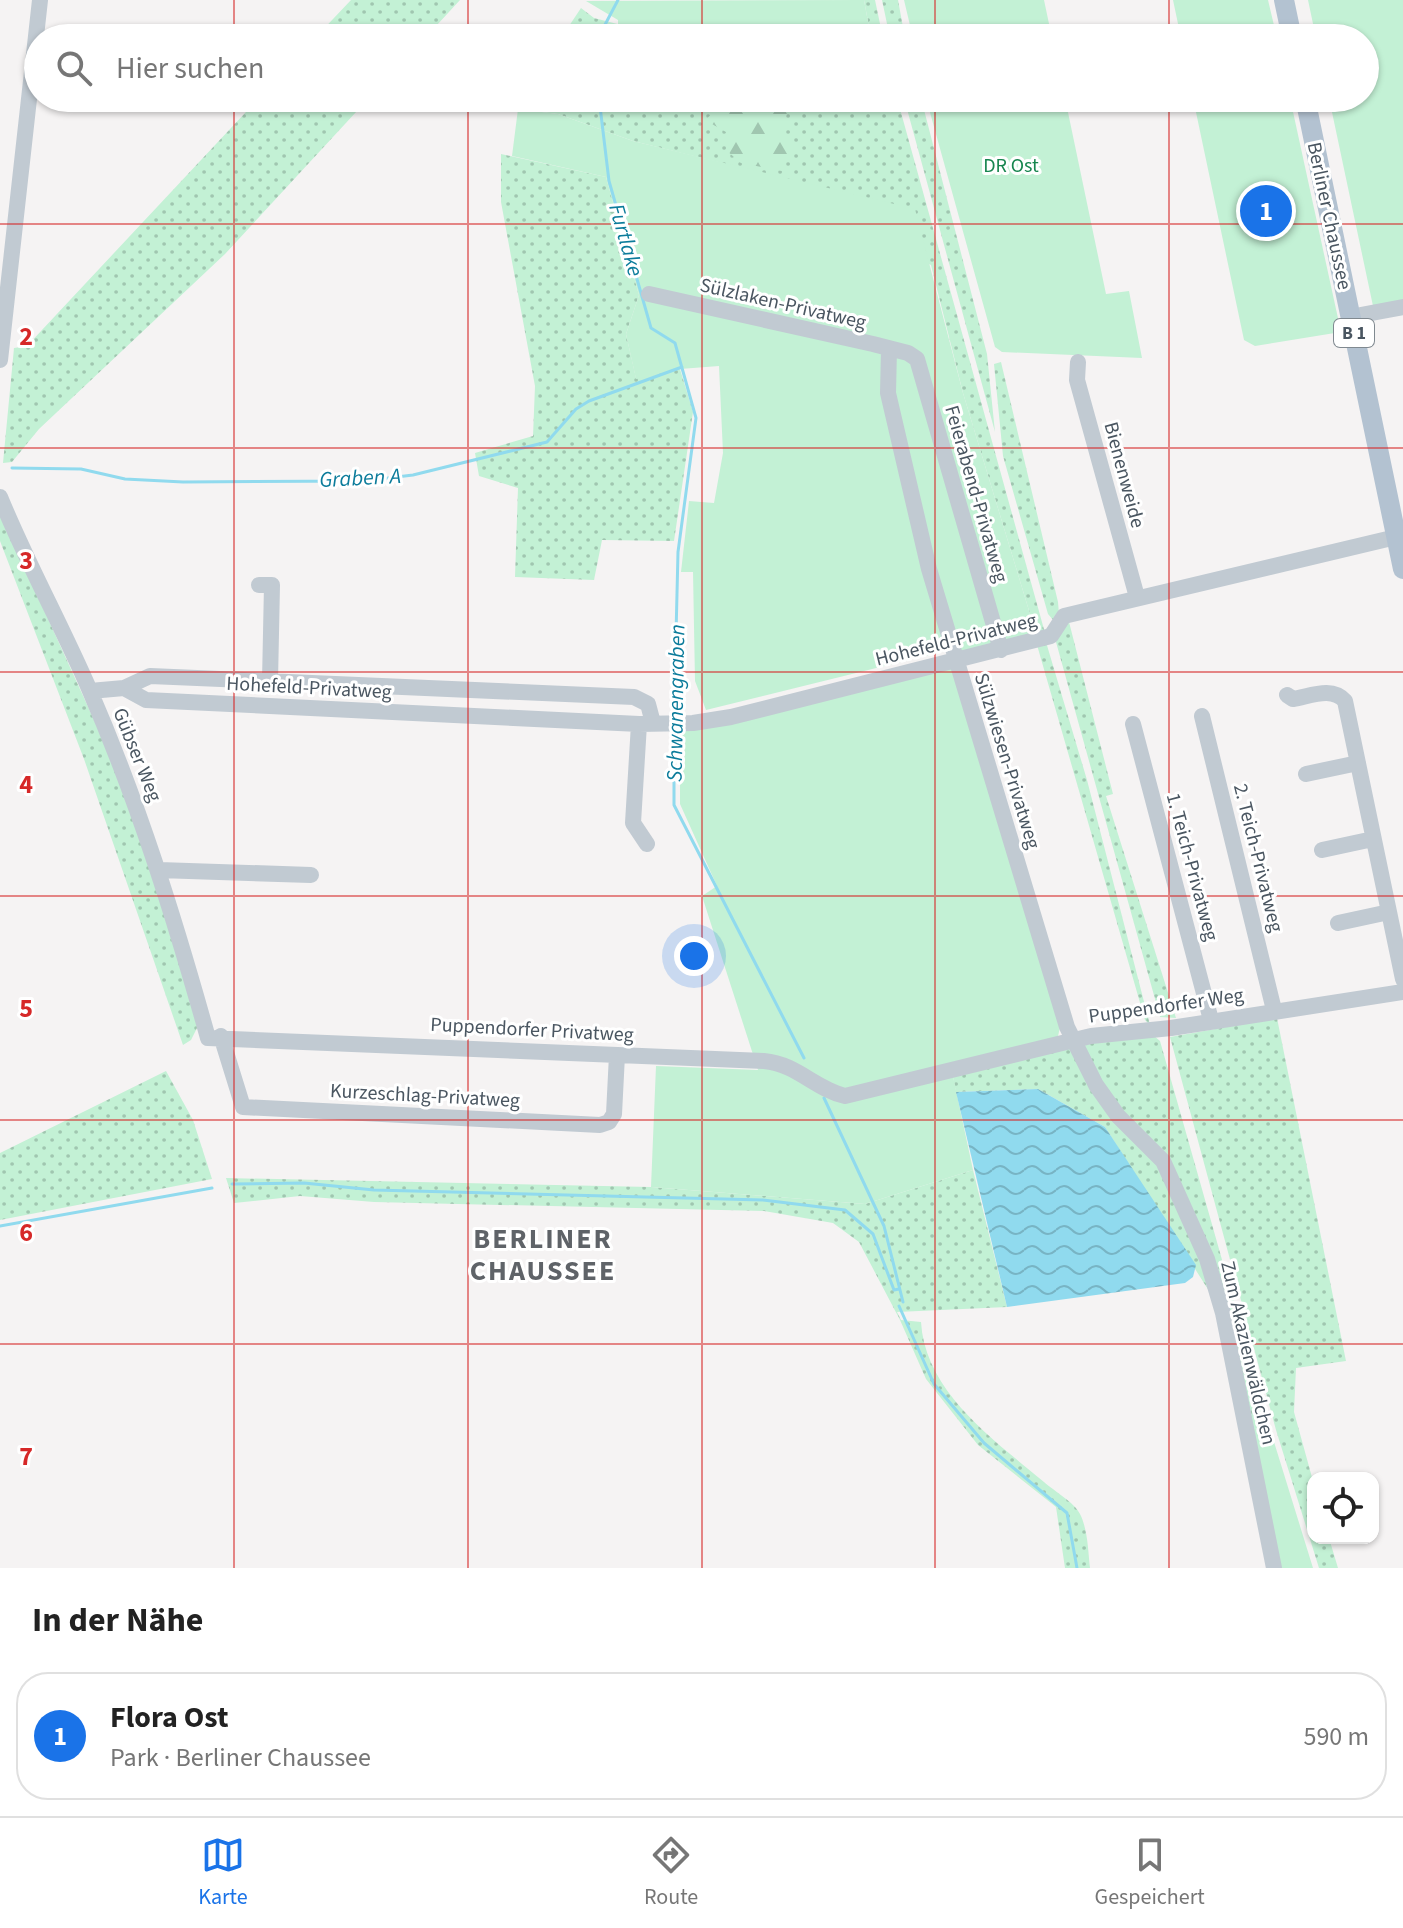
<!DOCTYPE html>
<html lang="de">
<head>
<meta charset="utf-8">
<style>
  body { margin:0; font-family:"Source Sans 3",sans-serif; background:#f2f2f2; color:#222 }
  .controls { position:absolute; right:24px; bottom:24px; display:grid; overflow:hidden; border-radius:16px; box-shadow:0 2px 6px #0004 }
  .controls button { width:72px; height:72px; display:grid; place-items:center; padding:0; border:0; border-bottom:2px solid #e0e0e0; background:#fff; color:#222; font:40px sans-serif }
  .you { position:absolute; left:694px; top:956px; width:28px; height:28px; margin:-20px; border:6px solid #fff; border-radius:50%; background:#1a73e8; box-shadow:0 0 0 12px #1a73e833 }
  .badge { display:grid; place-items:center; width:52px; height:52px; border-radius:50%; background:#1a73e8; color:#fff; font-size:26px; font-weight:700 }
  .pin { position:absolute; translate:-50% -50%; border:4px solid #fff; box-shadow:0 2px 8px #0006 }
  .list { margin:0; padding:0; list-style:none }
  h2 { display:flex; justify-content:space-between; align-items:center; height:104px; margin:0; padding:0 32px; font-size:34px }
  h2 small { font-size:26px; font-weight:400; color:#767676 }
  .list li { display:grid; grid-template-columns:52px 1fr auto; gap:24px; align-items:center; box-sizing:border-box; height:128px; margin:0 16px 16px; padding:0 16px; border:2px solid #e0e0e0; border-radius:32px }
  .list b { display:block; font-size:30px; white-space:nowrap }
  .list p { margin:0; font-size:26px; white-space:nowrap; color:#767676 }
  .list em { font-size:26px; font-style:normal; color:#767676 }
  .icon { flex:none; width:44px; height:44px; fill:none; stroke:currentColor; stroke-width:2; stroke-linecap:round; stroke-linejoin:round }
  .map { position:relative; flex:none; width:1403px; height:1568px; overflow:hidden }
  .search { position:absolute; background:#fff; box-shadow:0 2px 6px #0004; left:24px; right:24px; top:24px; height:88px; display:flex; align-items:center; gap:20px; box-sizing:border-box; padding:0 28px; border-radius:44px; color:#767676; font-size:30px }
  .sheet { height:248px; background:#fff }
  nav { display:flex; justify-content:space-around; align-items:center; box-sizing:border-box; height:112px; border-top:2px solid #e0e0e0; background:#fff; font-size:22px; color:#767676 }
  nav a { display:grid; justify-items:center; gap:4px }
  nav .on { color:#1a73e8 }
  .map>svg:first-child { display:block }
  .grass { fill:url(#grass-dots) }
  .forest { fill:url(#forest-firs) }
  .green { fill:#c3f1d5 }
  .water { fill:url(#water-waves) }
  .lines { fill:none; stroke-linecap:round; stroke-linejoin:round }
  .stream { stroke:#90daee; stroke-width:3 }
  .minor { stroke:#c1cad2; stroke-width:16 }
  .major { stroke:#b3c2d1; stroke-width:20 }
  .grid { fill:none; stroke:#d62828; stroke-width:2; stroke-opacity:0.55 }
  .labels { text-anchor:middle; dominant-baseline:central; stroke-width:6; stroke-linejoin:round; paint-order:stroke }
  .shield { fill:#fff; stroke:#808990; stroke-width:2 }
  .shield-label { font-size:18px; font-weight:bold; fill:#4a5661 }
  .park-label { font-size:20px; fill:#17864f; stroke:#fff }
  .street-label { font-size:20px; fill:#4a5661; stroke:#fff }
  .water-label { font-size:22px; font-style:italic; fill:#0c7c9b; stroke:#fff }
  .district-label { font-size:28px; font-weight:bold; letter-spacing:2px; fill:#5f6368; stroke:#fff }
  .grid-label { font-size:26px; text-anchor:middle; font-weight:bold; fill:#d62828; stroke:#fff; stroke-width:6; stroke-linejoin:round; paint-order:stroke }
</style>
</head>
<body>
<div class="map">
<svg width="1403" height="1568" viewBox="0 0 1403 1568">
  <defs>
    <pattern id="grass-dots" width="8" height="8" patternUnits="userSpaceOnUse" patternTransform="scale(2)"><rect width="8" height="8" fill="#c3f1d5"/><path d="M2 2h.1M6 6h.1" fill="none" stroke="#a0c6b0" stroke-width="1.8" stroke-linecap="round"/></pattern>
    <pattern id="forest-firs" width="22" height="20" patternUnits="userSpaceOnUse" patternTransform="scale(2)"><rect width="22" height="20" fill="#c3f1d5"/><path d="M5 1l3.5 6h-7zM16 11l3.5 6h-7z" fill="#a0c6b0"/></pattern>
    <pattern id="water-waves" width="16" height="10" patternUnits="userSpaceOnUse" patternTransform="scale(2)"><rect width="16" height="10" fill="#90daee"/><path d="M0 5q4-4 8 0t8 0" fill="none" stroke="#78b4c4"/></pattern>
  </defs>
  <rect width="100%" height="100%" fill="#f5f3f3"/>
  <path class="grass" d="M 351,0 L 460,0 L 425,38 L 315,38 Z
    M 864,0 L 875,0 L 883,38 L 871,38 Z
    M 882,0 L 898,0 L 905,38 L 890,38 Z
    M 581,8 L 594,18 L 672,38 L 561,38 Z
    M 259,98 L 369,98 L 225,254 L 39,429 L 12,462 L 3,463 L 14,348 L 27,346 Z
    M 522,98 L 897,98 L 1045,633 L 1037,637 L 963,393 L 931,265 L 722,163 L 633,141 L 558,114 L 518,109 Z
    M 904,98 L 921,98 L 987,354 L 995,432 Z
    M 501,154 L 606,177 L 639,295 L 626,334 L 636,378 L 680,369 L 693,412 L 674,541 L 602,540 L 594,580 L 515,577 L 518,488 L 479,476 L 475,453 L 533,436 L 535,386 L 501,202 Z
    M 1001,362 L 1058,602 L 1059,614 L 1054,621 L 1048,614 L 1003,456 L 994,364 Z
    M 0,513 L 114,764 L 152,866 L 199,1024 L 191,1040 L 183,1045 L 84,759 L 0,541 Z
    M 1068,618 L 1113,794 L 1106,796 L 1176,1018 L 1160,1017 L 1056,642 Z
    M 1046,642 L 1087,780 L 1150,1025 L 1145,1020 L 1037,645 Z
    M 1277,1018 L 1346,1361 L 1296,1368 L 1294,1412 L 1313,1481 L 1313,1538 L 1329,1538 L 1338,1568 L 1319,1568 L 1276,1430 L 1170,1037 Z
    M 1153,1035 L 1160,1041 L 1270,1429 L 1253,1428 L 1223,1313 L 1105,1127 L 1038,1089 L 956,1092 L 953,1077 L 1094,1042 Z
    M 166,1071 L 193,1120 L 212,1179 L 0,1220 L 0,1153 Z
    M 973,1170 L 1007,1307 L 897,1312 L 901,1320 L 921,1322 C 925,1392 994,1440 1044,1482 C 1054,1491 1074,1502 1080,1514 C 1088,1530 1088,1551 1090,1568 L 1065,1568 L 1056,1507 L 978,1445 L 926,1379 L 900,1320 L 859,1242 L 833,1223 L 764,1211 L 374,1202 L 300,1196 L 234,1203 L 226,1178 L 651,1187 L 865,1204 Z"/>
  <path class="forest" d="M 730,98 L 779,98 L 791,104 L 781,128 L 793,143 L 782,171 L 741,163 L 727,151 L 726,132 L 705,120 Z"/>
  <path class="green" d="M 864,0 L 871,38 L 672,38 L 618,24 L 618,20 L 586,1 Z
    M 904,0 L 1044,0 L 1052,38 L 913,38 Z
    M 1173,0 L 1268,0 L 1277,38 L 1181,38 Z
    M 1308,0 L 1403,0 L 1403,302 L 1373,306 L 1329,98 L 1365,98 L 1365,38 L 1316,38 Z
    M 926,98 L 1065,98 L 1106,294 L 1129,291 L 1142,358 L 1002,352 L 995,347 Z
    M 1193,98 L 1290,98 L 1341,332 L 1255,346 L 1244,340 Z
    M 518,109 L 558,114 L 633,141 L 915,209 L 963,393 L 1037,637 L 962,653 L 945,651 L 706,710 L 695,681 L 693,572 L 681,572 L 689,501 L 714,503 L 723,453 L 719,366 L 680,369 L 636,379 L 626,334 L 639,295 L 606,177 L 512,156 Z
    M 951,667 L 1060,1027 L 1057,1041 L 951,1067 L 973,1170 L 865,1204 L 651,1187 L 656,1066 L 758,1070 L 702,896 L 717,886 L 680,804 L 680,728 Z
    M 1253,1428 L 1270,1429 L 1313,1568 L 1274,1568 Z"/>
  <path class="water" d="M 1038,1089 L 1105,1127 L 1196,1265 L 1193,1277 L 1185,1283 L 1007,1307 L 956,1092 Z"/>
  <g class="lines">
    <path class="stream" d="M 598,38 L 618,0
      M 599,98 L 609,181 L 651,328 L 675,343 L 696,418 L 678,552 L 674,718
      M 12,468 L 81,469 L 125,479 L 183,482 L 364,481 L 413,475 L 547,442 L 576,409 L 589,401 L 682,367
      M 674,730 L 674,805 L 804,1058
      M 824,1098 L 884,1226 L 903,1302
      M 232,1184 L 304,1183 L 374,1190 L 763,1200 L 845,1210 L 873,1234 L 894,1290 L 899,1289
      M 0,1226 L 212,1188
      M 899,1306 L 934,1384 L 984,1443 L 1067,1513 L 1077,1568"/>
    <path class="minor" d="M 649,294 L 873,344 L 908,353 L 917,359 L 1001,650
      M 1350,317 L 1403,307
      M 889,349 L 888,393 L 929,569 L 1067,1027 L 1096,1085 L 1118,1116 L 1163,1161 L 1207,1259 L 1223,1313 L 1274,1568
      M 0,360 L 40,0
      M 1078,362 L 1077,380 L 1137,597
      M 0,497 C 27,563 62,626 90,691 C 139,804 175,920 208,1038 L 764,1061 C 797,1064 815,1089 845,1096 L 1091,1036 L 1171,1028 L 1403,992
      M 259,585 L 272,585 L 270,681
      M 124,688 L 150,676 L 634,697 L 648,704 L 653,723
      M 90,691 L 124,688 L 146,700 L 639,724 L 693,723 L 731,717 L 1051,636 L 1064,616 L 1396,537
      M 1287,695 L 1293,699 C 1311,696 1332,686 1345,701 L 1403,979
      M 1202,716 L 1274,1010
      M 639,724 L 633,823 L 647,844
      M 1133,724 L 1211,1020
      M 1306,774 L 1358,763
      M 1322,850 L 1373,839
      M 159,870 L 311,875
      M 1338,923 L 1389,912
      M 221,1036 L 243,1107 L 600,1125 L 609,1122 L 614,1114 L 617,1055"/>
    <path class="major" d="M 1284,0 L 1292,38
      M 1305,98 L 1403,569"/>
  </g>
  <path class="grid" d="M 234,0 L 234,38M 468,0 L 468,38M 702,0 L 702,38M 935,0 L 935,38M 1169,0 L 1169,38M 234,98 L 234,1568M 468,98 L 468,1568M 702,98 L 702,1568M 935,98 L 935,1568M 1169,98 L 1169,1568M 0,224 L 1403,224M 0,448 L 1403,448M 0,672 L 1403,672M 0,896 L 1403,896M 0,1120 L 1403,1120M 0,1344 L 1403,1344"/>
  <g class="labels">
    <rect class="shield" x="1334" y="319" width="40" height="28" rx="6"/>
    <g class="shield-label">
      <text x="1354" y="333">B 1</text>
    </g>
    <g class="park-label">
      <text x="1011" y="166">DR Ost</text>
    </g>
    <g class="street-label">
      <text transform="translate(1329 216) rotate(78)">Berliner Chaussee</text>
      <text transform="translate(783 304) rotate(13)">Sülzlaken-Privatweg</text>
      <text transform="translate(1124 475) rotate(75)">Bienenweide</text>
      <text transform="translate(976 494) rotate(74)">Feierabend-Privatweg</text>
      <text transform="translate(956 640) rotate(-14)">Hohefeld-Privatweg</text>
      <text transform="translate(309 688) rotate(3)">Hohefeld-Privatweg</text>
      <text transform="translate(137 755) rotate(68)">Gübser Weg</text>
      <text transform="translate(1007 761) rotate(73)">Sülzwiesen-Privatweg</text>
      <text transform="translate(1258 858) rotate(76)">2. Teich-Privatweg</text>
      <text transform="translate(1192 867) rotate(75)">1. Teich-Privatweg</text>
      <text transform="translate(1166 1006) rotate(-8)">Puppendorfer Weg</text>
      <text transform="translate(532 1030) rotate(3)">Puppendorfer Privatweg</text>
      <text transform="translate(425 1096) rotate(3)">Kurzeschlag-Privatweg</text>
      <text transform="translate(1248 1353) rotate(77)">Zum Akazienwäldchen</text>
    </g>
    <g class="water-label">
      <text transform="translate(626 240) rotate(74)">Furtlake</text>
      <text transform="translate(360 478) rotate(-3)">Graben A</text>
      <text transform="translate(676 703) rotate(-89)">Schwanengraben</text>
    </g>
    <g class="district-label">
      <text x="543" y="1239">BERLINER<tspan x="543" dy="32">CHAUSSEE</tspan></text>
    </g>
  </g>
  <g class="grid-label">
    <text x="26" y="345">2</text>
    <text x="26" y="569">3</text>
    <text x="26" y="793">4</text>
    <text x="26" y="1017">5</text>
    <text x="26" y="1241">6</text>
    <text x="26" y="1465">7</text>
  </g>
</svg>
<div class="controls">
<button><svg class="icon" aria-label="locate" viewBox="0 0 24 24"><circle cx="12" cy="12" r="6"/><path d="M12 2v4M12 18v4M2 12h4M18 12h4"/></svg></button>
</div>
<div class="you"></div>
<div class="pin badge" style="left:1266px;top:211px">1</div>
<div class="search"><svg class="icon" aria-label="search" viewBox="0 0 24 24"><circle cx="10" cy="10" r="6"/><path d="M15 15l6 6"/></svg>Hier suchen</div>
</div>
<section class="sheet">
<h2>In der Nähe<small></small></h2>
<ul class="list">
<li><span class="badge">1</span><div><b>Flora Ost</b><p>Park · Berliner Chaussee</p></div><em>590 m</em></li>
</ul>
</section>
<nav>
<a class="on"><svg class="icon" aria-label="map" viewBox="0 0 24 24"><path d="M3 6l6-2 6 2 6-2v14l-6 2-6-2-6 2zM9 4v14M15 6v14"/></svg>Karte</a>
<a><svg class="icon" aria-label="directions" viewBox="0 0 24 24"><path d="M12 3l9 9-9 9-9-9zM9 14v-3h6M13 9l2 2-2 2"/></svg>Route</a>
<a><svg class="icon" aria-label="saved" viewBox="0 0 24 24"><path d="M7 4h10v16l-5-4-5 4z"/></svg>Gespeichert</a>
</nav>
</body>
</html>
